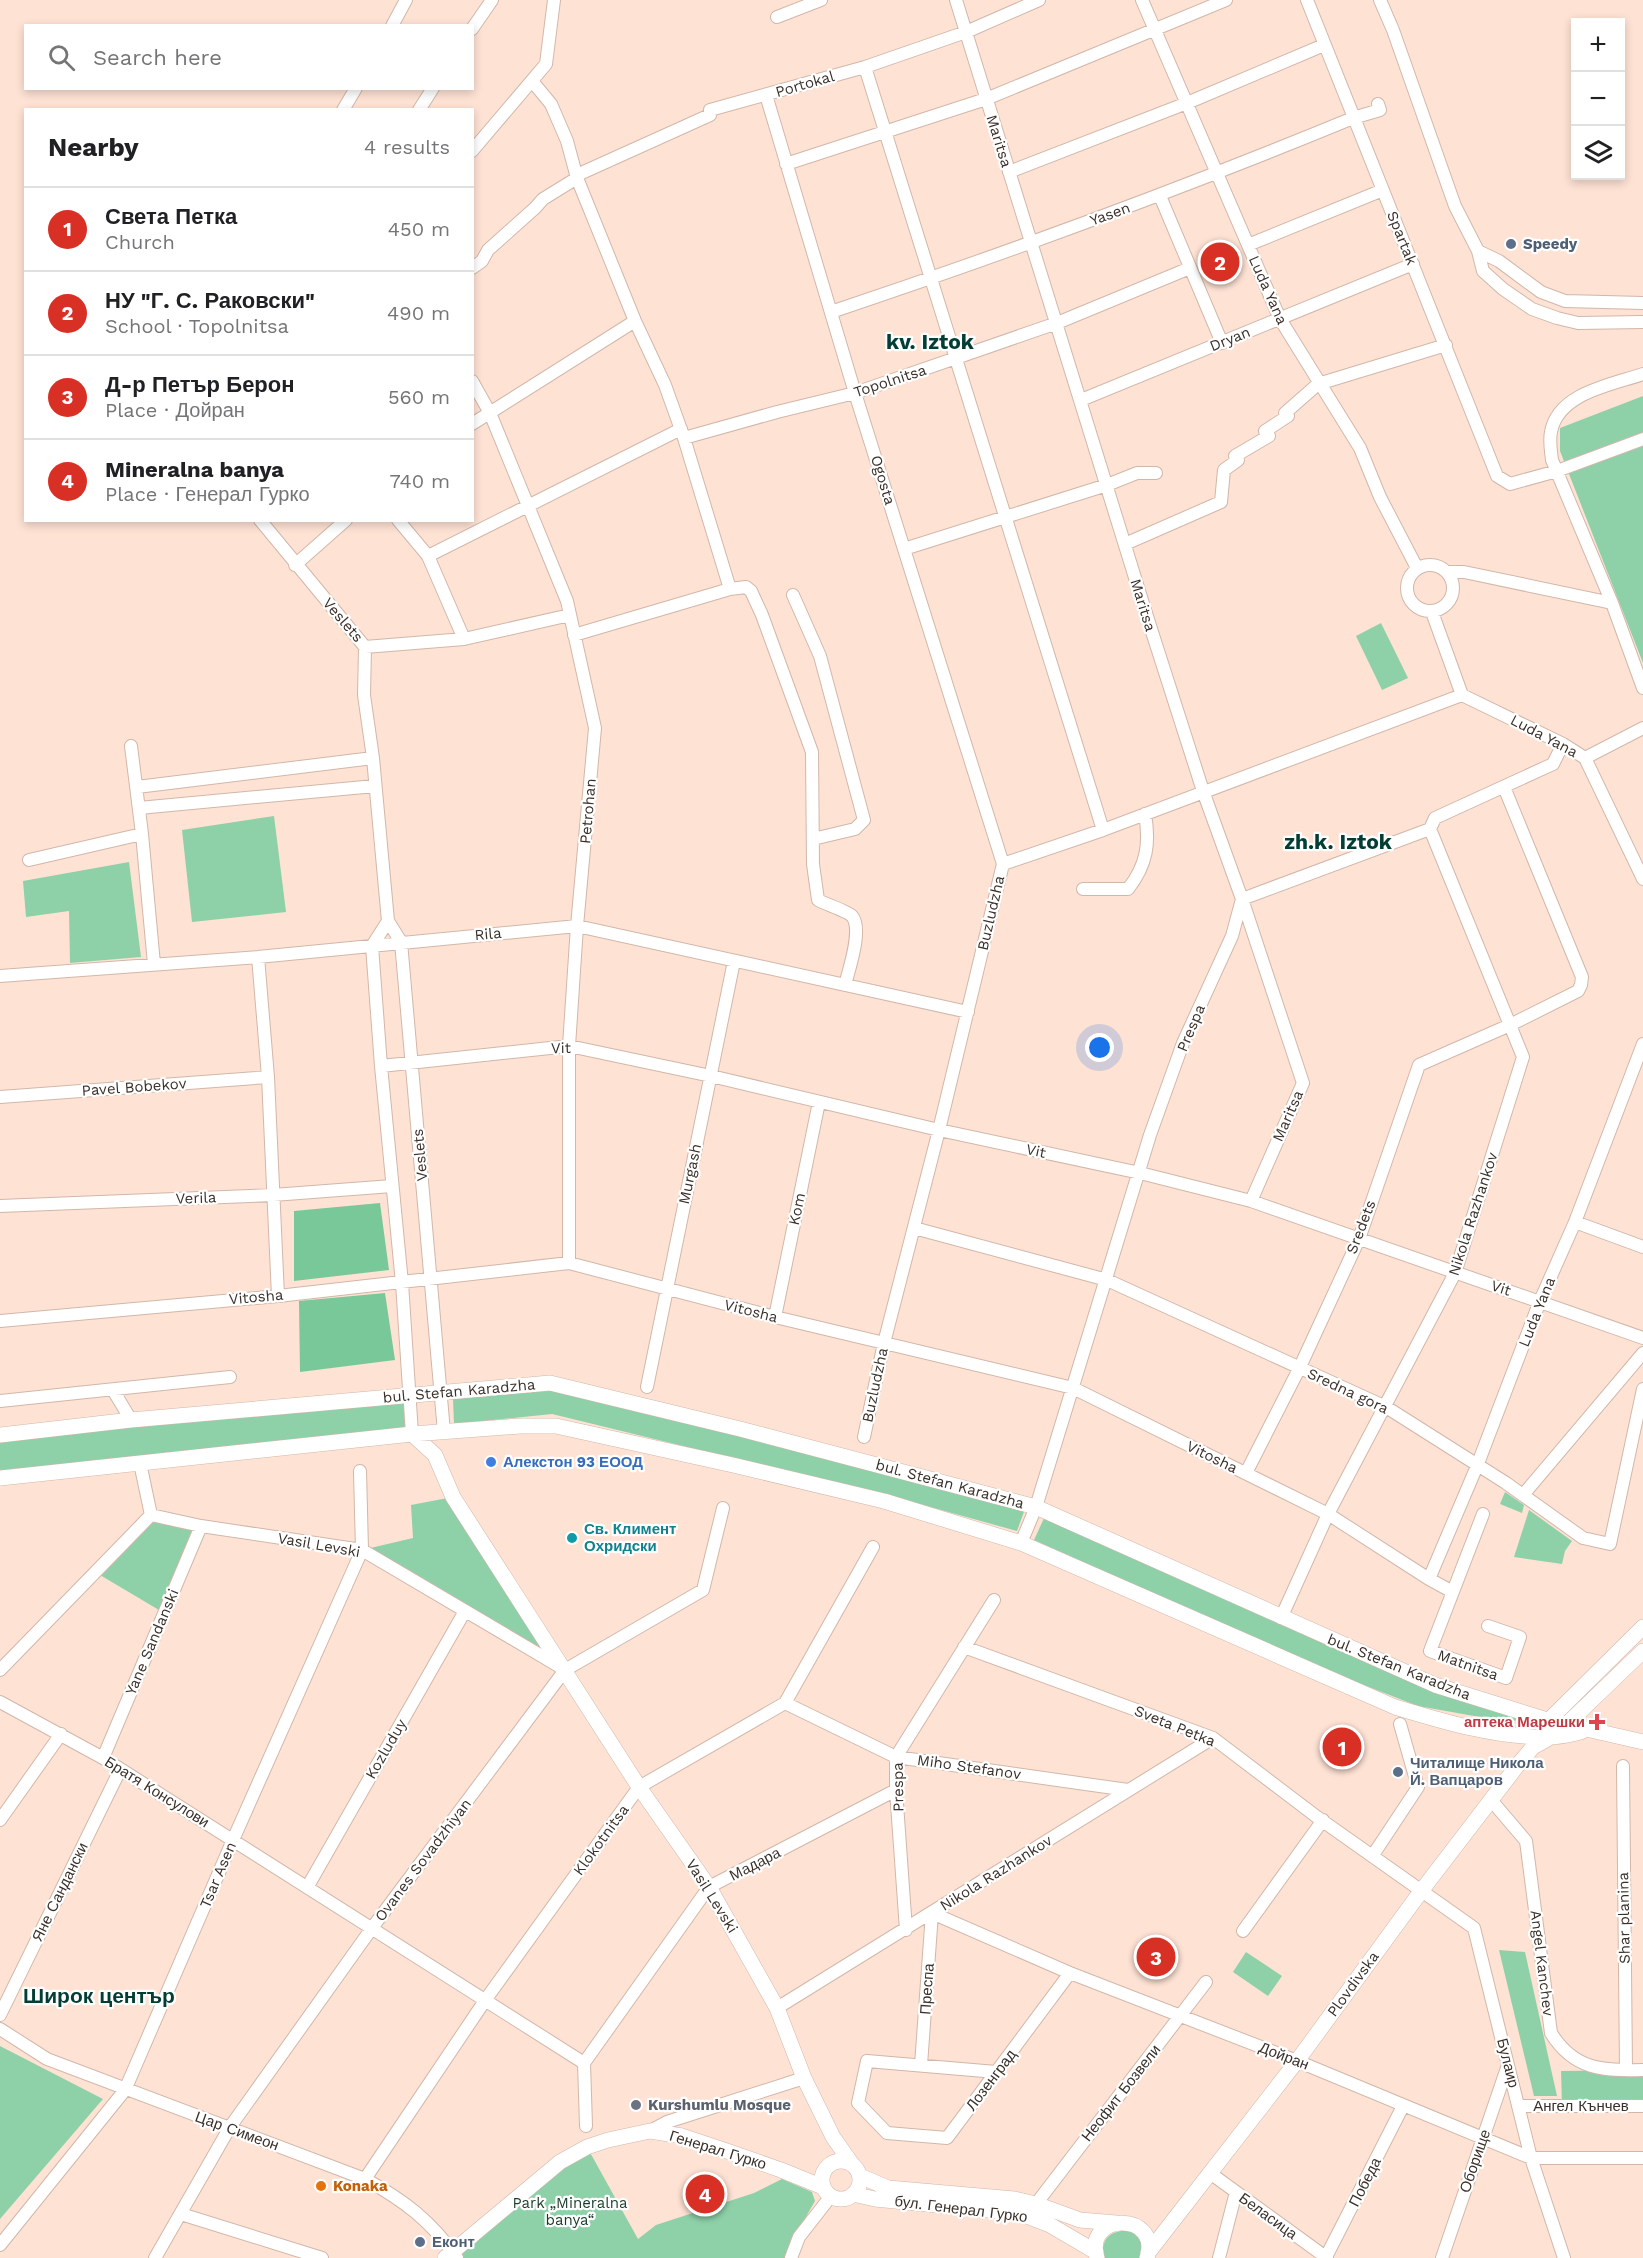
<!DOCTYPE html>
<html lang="en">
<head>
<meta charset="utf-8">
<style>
  body { margin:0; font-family:"Work Sans",sans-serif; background:#f6f6f6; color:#202124 }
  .controls { position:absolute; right:18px; top:18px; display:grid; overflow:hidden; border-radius:0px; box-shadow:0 3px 9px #0003 }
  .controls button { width:54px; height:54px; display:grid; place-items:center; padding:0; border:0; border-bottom:2px solid #e0e0e0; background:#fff; color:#202124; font:30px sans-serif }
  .you { position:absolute; left:1100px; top:1048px; width:21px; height:21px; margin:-15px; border:4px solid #fff; border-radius:50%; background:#1a73e8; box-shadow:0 0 0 9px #1a73e833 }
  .badge { display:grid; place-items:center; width:39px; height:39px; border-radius:50%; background:#d93025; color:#fff; font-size:20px; font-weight:700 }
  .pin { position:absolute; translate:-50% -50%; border:3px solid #fff; box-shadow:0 2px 6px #0006 }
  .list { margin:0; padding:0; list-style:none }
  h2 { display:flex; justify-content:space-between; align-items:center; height:78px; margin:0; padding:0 24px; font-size:26px }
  h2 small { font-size:20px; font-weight:400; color:#757577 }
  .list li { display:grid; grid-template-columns:39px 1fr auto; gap:18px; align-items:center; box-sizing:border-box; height:84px; padding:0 24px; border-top:2px solid #e0e0e0 }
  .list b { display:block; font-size:22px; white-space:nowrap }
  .list p { margin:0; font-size:20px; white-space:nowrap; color:#757577 }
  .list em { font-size:20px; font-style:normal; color:#757577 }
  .icon { flex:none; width:33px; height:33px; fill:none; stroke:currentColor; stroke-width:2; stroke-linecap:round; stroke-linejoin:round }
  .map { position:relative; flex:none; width:1643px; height:2258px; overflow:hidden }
  .search { position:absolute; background:#fff; box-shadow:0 3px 9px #0003; left:24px; top:24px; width:450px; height:66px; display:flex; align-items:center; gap:15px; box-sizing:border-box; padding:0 21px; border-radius:0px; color:#757577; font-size:22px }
  .panel { position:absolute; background:#fff; box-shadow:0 3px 9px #0003; left:24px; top:108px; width:450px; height:414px; border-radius:0px }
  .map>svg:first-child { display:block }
  .green { fill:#8ed1a9 }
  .forest { fill:#78c89a }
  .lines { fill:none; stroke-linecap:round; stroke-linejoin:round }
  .minor-casing { stroke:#d2b7a9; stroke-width:14 }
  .tertiary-casing { stroke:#d2b7a9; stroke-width:16 }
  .minor { stroke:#fff; stroke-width:12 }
  .tertiary { stroke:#fff; stroke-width:15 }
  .service-dot { fill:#5c6f8a; stroke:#fff; stroke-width:2 }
  .shop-dot { fill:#3f7fe0; stroke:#fff; stroke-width:2 }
  .culture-dot { fill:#0f9aa8; stroke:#fff; stroke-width:2 }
  .health-dot { fill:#e0444e; stroke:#fff; stroke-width:2 }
  .worship-dot { fill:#6b7280; stroke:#fff; stroke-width:2 }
  .food-dot { fill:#e8710a; stroke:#fff; stroke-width:2 }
  .labels { text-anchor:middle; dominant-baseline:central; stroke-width:4.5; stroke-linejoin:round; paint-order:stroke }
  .street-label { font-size:15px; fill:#3a302a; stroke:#fff }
  .service-label { font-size:15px; font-weight:bold; fill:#4e5e75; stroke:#fff; text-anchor:start }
  .shop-label { font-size:15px; font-weight:bold; fill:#366cbe; stroke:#fff; text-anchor:start }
  .culture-label { font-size:15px; font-weight:bold; fill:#0d838f; stroke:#fff; text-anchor:start }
  .health-label { font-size:15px; font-weight:bold; fill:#be3a42; stroke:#fff; text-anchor:end }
  .worship-label { font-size:15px; font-weight:bold; fill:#5b616d; stroke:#fff; text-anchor:start }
  .food-label { font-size:15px; font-weight:bold; fill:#c56008; stroke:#fff; text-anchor:start }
  .park-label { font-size:15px; fill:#193c29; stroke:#fff }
  .district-label { font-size:21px; font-weight:bold; fill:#023e33; stroke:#fff }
</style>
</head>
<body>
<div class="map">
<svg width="1643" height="2258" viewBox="0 0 1643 2258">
  <rect width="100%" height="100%" fill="#fee2d4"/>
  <path class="green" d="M 1643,396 L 1643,663 L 1560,451 L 1560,428 Z
    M 1381,623 L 1408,678 L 1382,690 L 1356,636 Z
    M 274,816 L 286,912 L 192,922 L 182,830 Z
    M 129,862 L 141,957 L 70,963 L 69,911 L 26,917 L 23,881 Z
    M 553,1390 L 747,1436 L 1025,1509 L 1017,1531 L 905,1500 L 552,1414 L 454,1424 L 453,1399 Z
    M 410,1396 L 412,1434 L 0,1478 L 0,1435 Z
    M 1505,1492 L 1524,1505 L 1522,1513 L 1500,1504 Z
    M 453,1497 L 565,1670 L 362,1550 L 413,1538 L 411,1505 Z
    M 1529,1510 L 1572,1541 L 1565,1551 L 1562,1564 L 1514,1557 Z
    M 151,1515 L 201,1526 L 164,1613 L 95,1572 Z
    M 1045,1516 L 1425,1686 L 1523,1721 L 1491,1719 L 1418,1706 L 1330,1672 L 1034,1540 Z
    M 1499,1950 L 1525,1952 L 1557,2096 L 1534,2096 Z
    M 1246,1952 L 1282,1976 L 1268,1996 L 1233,1972 Z
    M 0,2046 L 103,2099 L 0,2219 Z
    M 1643,2070 L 1643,2106 L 1562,2106 L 1561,2071 Z
    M 587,2147 L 638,2239 L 656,2225 L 754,2193 L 782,2179 L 812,2192 L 815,2201 L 796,2234 L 787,2258 L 459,2258 L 453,2252 Z
    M 1130,2229 L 1142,2241 L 1140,2258 L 1102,2258 C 1103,2235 1109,2233 1130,2229 Z"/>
  <path class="forest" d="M 380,1203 L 389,1270 L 294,1281 L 294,1211 Z
    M 385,1293 L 395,1360 L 300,1372 L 299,1301 Z"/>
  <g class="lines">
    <g class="minor-casing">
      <path id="minor" d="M 956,0 L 1145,610 L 1203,791 L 1242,899 L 1303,1083 L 1251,1201
        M 1142,0 L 1280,319 L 1360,448 L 1380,497 L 1417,568
        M 1307,0 L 1497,476 L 1510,484 L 1557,471 L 1643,439
        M 1380,0 L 1393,30 L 1455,206 L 1478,251 L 1483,271 L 1503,289 L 1532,309 L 1557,318 L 1578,323 L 1643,322
        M 777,17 L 821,0
        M 392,26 L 406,0
        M 472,29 L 492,0
        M 865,67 L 1103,830
        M 532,81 L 551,104 L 567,141 L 577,178 L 635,321 L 665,385 L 684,438 L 730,589 L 746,587 L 751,591 L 762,615 L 812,752 L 813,864 L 818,900 C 825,904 847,911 852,916 C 863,929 849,969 845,985
        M 766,95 L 855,393 L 1003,864
        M 343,110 L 356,88
        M 419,110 L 433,88
        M 472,151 L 546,64 L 554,0
        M 786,164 L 986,99 L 1226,0
        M 1009,172 L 1187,103 L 1324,45
        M 577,175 L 710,115 L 710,110 L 865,67 L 966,32 L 1039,0
        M 1160,196 L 1222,343
        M 1248,245 L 1383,190
        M 1478,251 L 1499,261 L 1541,292 L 1565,301 L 1643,303
        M 472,268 L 482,261 L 488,250 L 535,208 L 543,199 L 577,178
        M 831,312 C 1007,253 1181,189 1353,118 L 1380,110 L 1378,104
        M 1643,374 C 1611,385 1558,393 1551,432 C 1549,441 1551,451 1552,460 L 1612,603 L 1643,688
        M 472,381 L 490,413 L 567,601 L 595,728 L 577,926 L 569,1046 L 569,1263
        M 1081,400 L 1413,264
        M 472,424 L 635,321
        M 684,438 L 777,412 L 855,393 L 1057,323 L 1190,268
        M 260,520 L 365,647 L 364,695 L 373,758 L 388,921 L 401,942 L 444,1432
        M 398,520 L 428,556 L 464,639
        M 1125,544 L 1221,502 L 1224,470 L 1238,460 L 1235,456 L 1269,436 L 1265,431 L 1288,416 L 1285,413 L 1318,384 L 1446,345
        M 904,549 L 1107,485 L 1137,473 L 1156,473
        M 428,556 L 681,429
        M1407 588a23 23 0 1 1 46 0a23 23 0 1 1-46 0Z
        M 295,565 L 346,520
        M 1447,572 L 1464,572 L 1612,603
        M 793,595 L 820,656 L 864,820 L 855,829 L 813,839
        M 1432,612 L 1462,695 L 1563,744 L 1585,758 L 1643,879
        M 574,635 L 730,589
        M 365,647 L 464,639 L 570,615
        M 131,746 L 142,834 L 154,964
        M 1585,758 L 1643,728
        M 137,787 L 373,758
        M 139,808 L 375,786
        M 29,860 L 142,834
        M 1003,864 L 1103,830 L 1462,695
        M 1083,889 L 1128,889 C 1147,865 1150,843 1145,814
        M 388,921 L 372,946 L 381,1066 L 402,1283 L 412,1434
        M 258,957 L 268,1077 L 278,1296
        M 0,976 L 258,957 L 577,926 L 968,1012
        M 381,1066 L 569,1046 L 711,1076 L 939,1130 L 1140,1173 L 1251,1201 L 1643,1338
        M 0,1097 L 268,1077
        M 0,1206 L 273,1195 L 392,1186
        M 1575,1222 L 1643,1247
        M 914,1228 L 1107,1280 L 1386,1407 L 1506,1483 L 1583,1538 L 1610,1544 L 1643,1389
        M 775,1317 L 819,1102
        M 0,1321 L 278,1296 L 569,1263 L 775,1317 L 1073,1388 L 1328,1514 L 1429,1579 L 1451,1591
        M 647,1387 L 734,961
        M 113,1390 L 131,1420
        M 0,1401 L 230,1377
        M 864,1437 L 884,1343 L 939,1130 L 1003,864
        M 1246,1473 L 1299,1369 L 1359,1239 L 1419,1065 L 1510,1025 L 1578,991 L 1581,985 L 1582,977 L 1504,787
        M 1523,1495 L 1643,1353
        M 1483,1514 L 1430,1651 L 1506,1678 L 1520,1637 L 1488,1626
        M 151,1515 L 201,1526 L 362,1550 L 562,1668
        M 1021,1543 L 1036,1507 L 1150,1135 L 1183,1043 L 1232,936 L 1242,899 L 1430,829 L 1435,818 L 1553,764 L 1563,744
        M 1429,1579 L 1477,1466 L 1540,1301 L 1575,1222 L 1643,1044
        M 1281,1618 L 1328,1514 L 1455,1273 L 1523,1057 L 1430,829
        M 964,1647 L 1213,1738 L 1317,1817 L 1474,1928 L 1531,2158 L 1564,2258
        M 0,1670 L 151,1515 L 140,1463
        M 0,1702 L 103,1758 L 584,2063
        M 785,1703 L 896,1757 L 1128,1790
        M 103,1758 L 201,1526
        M 1623,1766 L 1626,2070
        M 1491,1800 L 1526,1841 L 1551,2033 C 1574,2070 1603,2071 1643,2070
        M 0,1820 L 61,1734
        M 1373,1855 L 1418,1787 L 1400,1724
        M 308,1886 L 465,1611
        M 906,1930 L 896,1790 L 896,1757 L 994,1600
        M 1243,1931 L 1323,1820
        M 777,2008 L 1213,1738
        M 0,2015 L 120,1770
        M 0,2029 L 47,2059 L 365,2179 C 405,2201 431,2221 457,2258
        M 584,2063 L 709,1887 L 896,1790
        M 584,2063 L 586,2126
        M 921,2065 L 932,1913 L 1070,1973 L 1297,2061 L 1531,2158 L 1643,2158
        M 996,2072 L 867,2061 L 858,2103 L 887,2133 L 947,2138 L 1070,1973
        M 1519,2106 L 1643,2106
        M 650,2131 L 667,2122 L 804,2078
        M 1210,2173 L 1327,2258
        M 365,2179 L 486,1999 L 639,1787 L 785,1703 L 873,1547
        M 1036,2204 L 1206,1982
        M 181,2214 L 322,2258
        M 0,2245 L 125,2090 L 233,1840 L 362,1550 L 360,1471
        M 1326,2257 L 1403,2106
        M 155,2258 L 230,2127 L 372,1928 L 565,1670 L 703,1590 L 723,1508
        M 791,2258 L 799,2237 L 831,2196
        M 1219,2258 L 1236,2192
        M 1442,2258 L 1508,2065"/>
    </g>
    <g class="tertiary-casing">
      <path id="tertiary" d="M 412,1434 L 435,1455 L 453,1497 L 639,1787 L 709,1887 L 777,2008 L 804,2078 L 833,2137 L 852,2164
        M 0,1435 L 131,1420 L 550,1383 L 740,1429 L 1036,1507 L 1435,1685 L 1547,1720 L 1643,1742
        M 0,1478 L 412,1434 L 520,1426 L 556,1426 L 733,1465 L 884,1501 L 1021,1543 L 1395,1707 C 1444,1722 1498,1738 1549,1737 C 1560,1737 1571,1734 1581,1732
        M 1543,1726 L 1643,1627
        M822 2180a19 19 0 1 1 38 0a19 19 0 1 1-38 0Z
        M 860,2176 L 888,2188 L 1014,2199 L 1036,2204 L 1080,2220 L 1116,2223
        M 853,2194 L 875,2199 L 1019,2213 L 1050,2225 L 1096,2252
        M 1148,2253 L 1297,2061 L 1422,1890 L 1517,1766 L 1533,1747 L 1551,1737 L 1566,1725 L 1643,1651
        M 445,2258 L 560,2162 L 587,2147 L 608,2140 L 650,2131 L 682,2136 L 721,2149 L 781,2170 L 823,2187
        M 1097,2258 C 1083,2211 1162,2212 1147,2258"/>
    </g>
    <use href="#minor" class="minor"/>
    <use href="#tertiary" class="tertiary"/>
  </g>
  <g class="service-dot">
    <circle cx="1511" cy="244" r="6"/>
    <circle cx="1398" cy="1772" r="6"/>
    <circle cx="420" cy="2242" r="6"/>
  </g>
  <circle class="shop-dot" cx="491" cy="1462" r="6"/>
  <circle class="culture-dot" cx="572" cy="1538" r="6"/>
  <path class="health-dot" d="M1594 1713h6v6h6v6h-6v6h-6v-6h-6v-6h6z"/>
  <circle class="worship-dot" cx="636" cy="2105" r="6"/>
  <circle class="food-dot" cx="321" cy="2186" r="6"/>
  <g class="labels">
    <g class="street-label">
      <text transform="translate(805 84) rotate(-16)">Portokal</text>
      <text transform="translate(999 141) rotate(73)">Maritsa</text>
      <text transform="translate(1110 214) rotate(-20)">Yasen</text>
      <text transform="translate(1402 238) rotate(68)">Spartak</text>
      <text transform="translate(1268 290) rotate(66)">Luda Yana</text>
      <text transform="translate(1230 339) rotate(-22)">Dryan</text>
      <text transform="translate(890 381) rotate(-18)">Topolnitsa</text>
      <text transform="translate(883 480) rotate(73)">Ogosta</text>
      <text transform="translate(1143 605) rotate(73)">Maritsa</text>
      <text transform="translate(343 620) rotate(49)">Veslets</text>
      <text transform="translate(1544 736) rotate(28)">Luda Yana</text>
      <text transform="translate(588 811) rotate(-85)">Petrohan</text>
      <text transform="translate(991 913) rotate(-77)">Buzludzha</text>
      <text transform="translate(488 934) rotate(-5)">Rila</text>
      <text transform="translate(1191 1028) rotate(-67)">Prespa</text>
      <text transform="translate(561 1048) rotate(-1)">Vit</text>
      <text transform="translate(134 1087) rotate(-4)">Pavel Bobekov</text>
      <text transform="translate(1288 1116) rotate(-66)">Maritsa</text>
      <text transform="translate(1036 1151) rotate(12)">Vit</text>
      <text transform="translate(420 1155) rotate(-95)">Veslets</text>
      <text transform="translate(690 1174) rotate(-78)">Murgash</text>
      <text transform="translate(196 1198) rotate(-2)">Verila</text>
      <text transform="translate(797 1209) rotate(-78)">Kom</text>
      <text transform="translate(1473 1214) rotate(-72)">Nikola Razhankov</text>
      <text transform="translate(1361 1227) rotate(-69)">Sredets</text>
      <text transform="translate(1501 1288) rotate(18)">Vit</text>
      <text transform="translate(256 1297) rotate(-5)">Vitosha</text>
      <text transform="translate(751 1311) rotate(14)">Vitosha</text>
      <text transform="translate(1537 1312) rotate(-68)">Luda Yana</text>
      <text transform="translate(875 1385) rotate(-78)">Buzludzha</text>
      <text transform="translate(459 1391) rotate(-5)">bul. Stefan Karadzha</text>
      <text transform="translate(1348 1391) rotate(25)">Sredna gora</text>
      <text transform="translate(1212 1457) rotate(26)">Vitosha</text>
      <text transform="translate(950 1484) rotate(15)">bul. Stefan Karadzha</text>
      <text transform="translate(319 1545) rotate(10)">Vasil Levski</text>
      <text transform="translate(152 1642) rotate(-67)">Yane Sandanski</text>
      <text transform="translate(1468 1665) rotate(20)">Matnitsa</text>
      <text transform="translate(1399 1667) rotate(22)">bul. Stefan Karadzha</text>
      <text transform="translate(1175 1726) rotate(22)">Sveta Petka</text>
      <text transform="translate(386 1749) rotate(-60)">Kozluduy</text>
      <text transform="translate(969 1767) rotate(8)">Miho Stefanov</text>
      <text transform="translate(898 1787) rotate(-91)">Prespa</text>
      <text transform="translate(157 1792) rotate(32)">Братя Консулови</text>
      <text transform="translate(601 1840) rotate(-54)">Klokotnitsa</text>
      <text transform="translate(423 1860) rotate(-53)">Ovanes Sovadzhiyan</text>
      <text transform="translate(755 1864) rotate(-27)">Мадара</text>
      <text transform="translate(996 1873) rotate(-32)">Nikola Razhankov</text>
      <text transform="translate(218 1875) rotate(-67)">Tsar Asen</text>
      <text transform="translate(60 1892) rotate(-64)">Яне Сандански</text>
      <text transform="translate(712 1896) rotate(58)">Vasil Levski</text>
      <text transform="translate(1624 1918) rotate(-91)">Shar planina</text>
      <text transform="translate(1542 1963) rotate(83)">Angel Kanchev</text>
      <text transform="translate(1353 1984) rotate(-54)">Plovdivska</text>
      <text transform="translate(927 1989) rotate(-86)">Преспа</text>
      <text transform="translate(1284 2056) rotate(21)">Дойран</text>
      <text transform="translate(1508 2063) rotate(76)">Булаир</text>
      <text transform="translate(991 2080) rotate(-53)">Лозенград</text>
      <text transform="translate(1121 2093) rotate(-52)">Неофит Бозвели</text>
      <text x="1581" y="2106">Ангел Кънчев</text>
      <text transform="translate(237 2131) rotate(20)">Цар Симеон</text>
      <text transform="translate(718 2150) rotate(17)">Генерал Гурко</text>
      <text transform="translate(1475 2161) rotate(-71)">Оборище</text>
      <text transform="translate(1365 2182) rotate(-63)">Победа</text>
      <text transform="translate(961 2209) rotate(7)">бул. Генерал Гурко</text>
      <text transform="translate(1268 2216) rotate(36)">Беласица</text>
    </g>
    <g class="service-label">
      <text x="1523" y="244">Speedy</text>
      <text x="1410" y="1763">Читалище Никола<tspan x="1410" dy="17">Й. Вапцаров</tspan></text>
      <text x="432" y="2242">Еконт</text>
    </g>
    <g class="shop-label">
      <text x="503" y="1462">Алекстон 93 ЕООД</text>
    </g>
    <g class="culture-label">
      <text x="584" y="1529">Св. Климент<tspan x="584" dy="17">Охридски</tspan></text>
    </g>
    <g class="health-label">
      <text x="1585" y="1722">аптека Марешки</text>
    </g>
    <g class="worship-label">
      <text x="648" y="2105">Kurshumlu Mosque</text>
    </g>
    <g class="food-label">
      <text x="333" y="2186">Konaka</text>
    </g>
    <g class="park-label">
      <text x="570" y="2203">Park „Mineralna<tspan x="570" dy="17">banya“</tspan></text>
    </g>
    <g class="district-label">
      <text x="930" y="341">kv. Iztok</text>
      <text x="1338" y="841">zh.k. Iztok</text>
      <text x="99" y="1995">Широк център</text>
    </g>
  </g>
</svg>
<div class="controls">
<button>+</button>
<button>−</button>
<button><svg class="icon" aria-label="layers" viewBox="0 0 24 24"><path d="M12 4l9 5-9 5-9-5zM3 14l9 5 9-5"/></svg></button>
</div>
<div class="you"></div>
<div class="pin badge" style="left:1342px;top:1747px">1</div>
<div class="pin badge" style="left:1220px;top:262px">2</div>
<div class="pin badge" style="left:1156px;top:1957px">3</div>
<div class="pin badge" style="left:705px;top:2194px">4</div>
<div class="search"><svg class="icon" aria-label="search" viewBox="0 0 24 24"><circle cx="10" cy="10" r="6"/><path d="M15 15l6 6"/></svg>Search here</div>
<section class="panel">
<h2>Nearby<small>4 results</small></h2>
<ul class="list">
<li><span class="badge">1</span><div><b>Света Петка</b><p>Church</p></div><em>450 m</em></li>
<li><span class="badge">2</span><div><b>НУ &quot;Г. С. Раковски&quot;</b><p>School · Topolnitsa</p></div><em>490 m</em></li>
<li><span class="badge">3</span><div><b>Д-р Петър Берон</b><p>Place · Дойран</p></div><em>560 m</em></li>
<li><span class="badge">4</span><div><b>Mineralna banya</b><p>Place · Генерал Гурко</p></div><em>740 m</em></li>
</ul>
</section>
</div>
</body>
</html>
